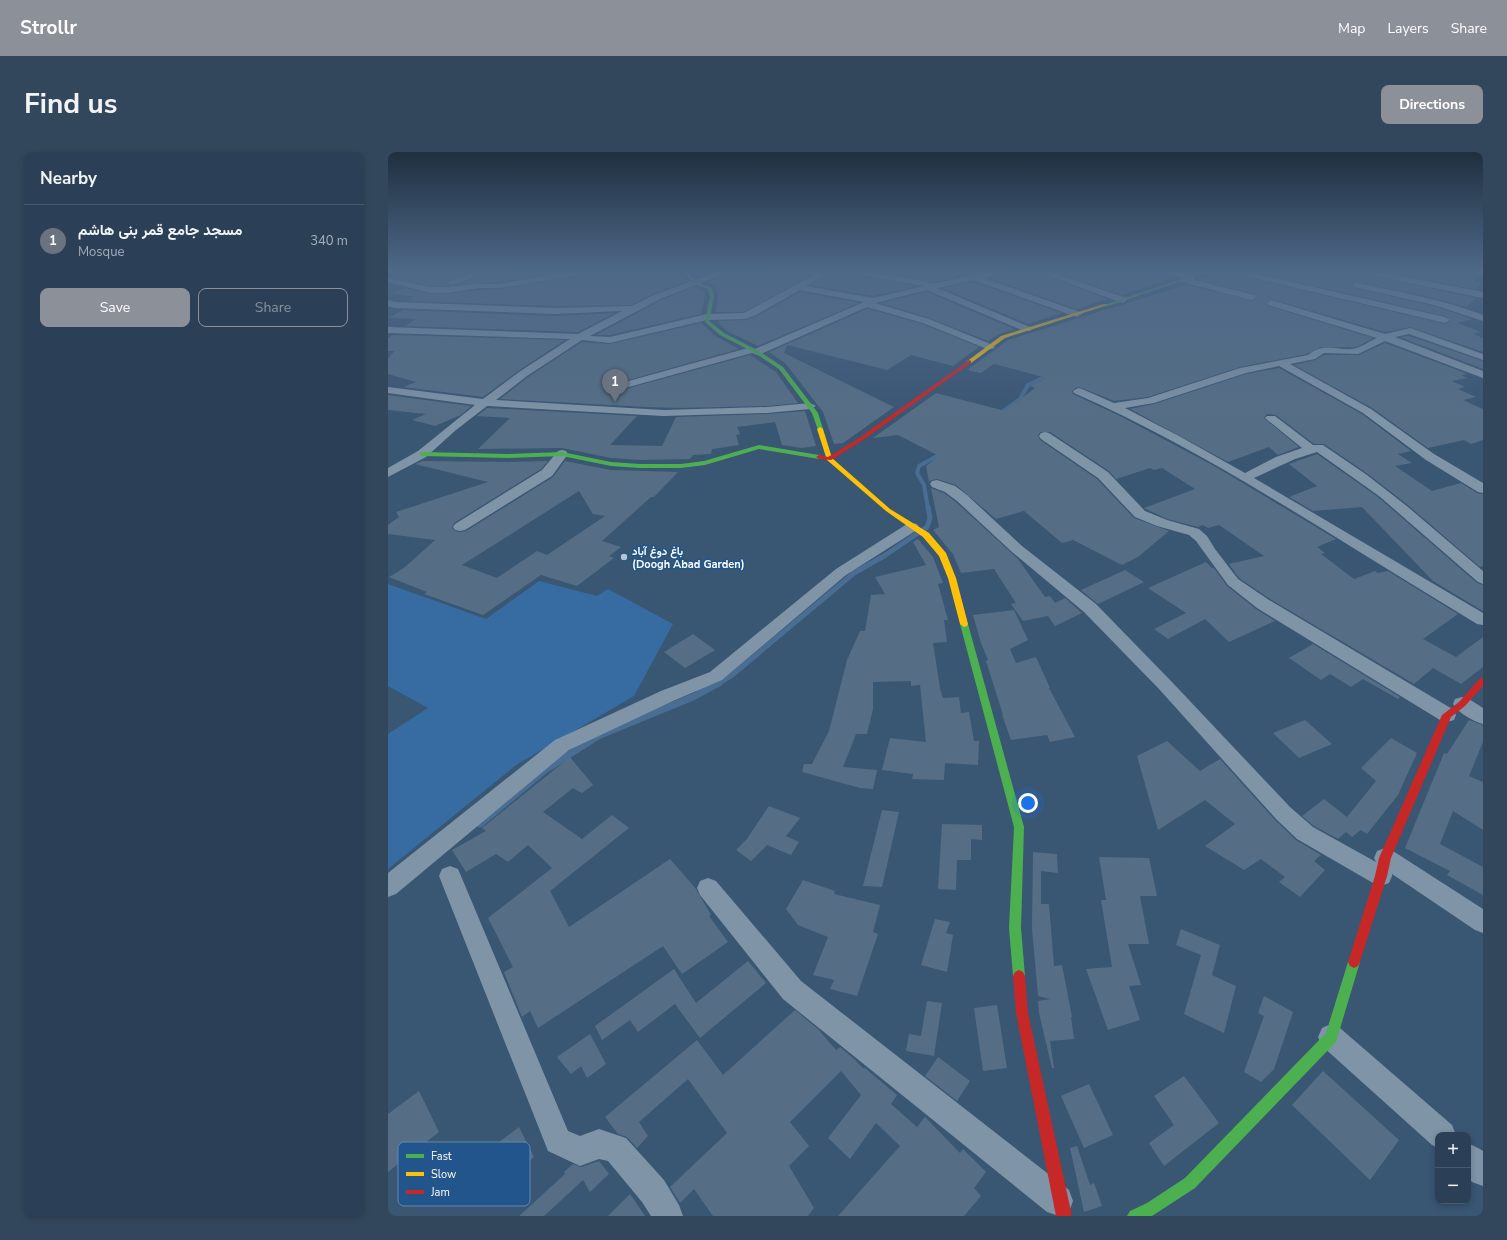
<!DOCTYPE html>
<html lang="en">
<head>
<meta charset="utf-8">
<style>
  body { margin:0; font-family:"Nunito Sans",Vazirmatn,sans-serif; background:#33475c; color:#f1f3f6 }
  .controls { position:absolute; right:12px; bottom:12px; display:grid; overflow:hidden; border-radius:8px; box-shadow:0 2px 6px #0003 }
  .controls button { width:36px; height:36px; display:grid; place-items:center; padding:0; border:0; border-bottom:1px solid #47596c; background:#2b4056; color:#f1f3f6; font:20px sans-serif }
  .you { position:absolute; left:640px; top:651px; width:14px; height:14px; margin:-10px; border:3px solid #fff; border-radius:50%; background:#1a73e8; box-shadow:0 0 0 6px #1a73e833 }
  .badge { display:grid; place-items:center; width:26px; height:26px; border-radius:50%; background:#8c9099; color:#fff; font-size:13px; font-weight:700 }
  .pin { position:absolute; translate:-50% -33px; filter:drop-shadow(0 1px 2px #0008) }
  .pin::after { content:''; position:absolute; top:21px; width:14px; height:12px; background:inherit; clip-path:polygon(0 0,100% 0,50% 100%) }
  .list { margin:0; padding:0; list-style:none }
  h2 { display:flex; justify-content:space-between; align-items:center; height:52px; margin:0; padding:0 16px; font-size:17px }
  h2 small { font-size:13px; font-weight:400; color:#a6afb9 }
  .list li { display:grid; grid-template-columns:26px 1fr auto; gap:12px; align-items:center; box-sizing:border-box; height:72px; padding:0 16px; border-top:1px solid #47596c }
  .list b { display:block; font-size:15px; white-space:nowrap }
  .list p { margin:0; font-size:13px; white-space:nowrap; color:#a6afb9 }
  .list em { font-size:13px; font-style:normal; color:#a6afb9 }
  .actions { display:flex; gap:8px; padding:12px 16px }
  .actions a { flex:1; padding:9px 0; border:1px solid #8c9099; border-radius:8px; text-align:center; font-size:14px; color:#8c9099 }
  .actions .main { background:#8c9099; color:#fff }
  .map { position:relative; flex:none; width:1095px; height:1064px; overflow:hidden; border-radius:8px }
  header { display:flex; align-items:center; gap:24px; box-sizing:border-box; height:56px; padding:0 20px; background:#8c9099; color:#fff }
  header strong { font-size:19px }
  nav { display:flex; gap:22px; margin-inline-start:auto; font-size:14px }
  .intro { display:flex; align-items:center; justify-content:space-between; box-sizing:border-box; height:96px; padding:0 24px }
  h1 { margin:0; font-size:28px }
  .button { padding:10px 18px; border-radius:8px; background:#8c9099; color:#fff; font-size:14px; font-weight:700 }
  main { display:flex; gap:24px; padding:0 24px }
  aside { flex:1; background:#2b4056; border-radius:8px; box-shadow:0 2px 6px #0003 }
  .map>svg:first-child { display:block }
  .green { fill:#366ca1 }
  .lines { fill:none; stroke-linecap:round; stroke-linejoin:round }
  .stream-far3 { stroke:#496d93; stroke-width:3 }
  .stream-far2 { stroke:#496d93; stroke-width:4 }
  .stream-far1 { stroke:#496d93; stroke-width:5 }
  .stream { stroke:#496d93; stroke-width:7 }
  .building { fill:#566e85; fill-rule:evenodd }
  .street { fill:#8094a7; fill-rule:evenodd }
  .fast { fill:#4caf50; fill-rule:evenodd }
  .slow { fill:#ffc107; fill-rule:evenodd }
  .jam { fill:#c62828; fill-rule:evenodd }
  .poi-dot { fill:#bac4ce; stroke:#21558b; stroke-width:1.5 }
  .labels { text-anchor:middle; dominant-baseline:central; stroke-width:3; stroke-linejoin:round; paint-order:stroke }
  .poi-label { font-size:11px; font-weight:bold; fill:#fff; stroke:#21558b; text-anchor:start }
  .key { fill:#21558b; stroke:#6488ae; stroke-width:1 }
  .key-label { font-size:11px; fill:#fff }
</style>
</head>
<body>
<header>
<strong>Strollr</strong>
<nav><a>Map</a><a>Layers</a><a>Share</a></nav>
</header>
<div class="intro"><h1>Find us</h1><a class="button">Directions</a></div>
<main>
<aside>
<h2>Nearby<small></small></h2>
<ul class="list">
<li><span class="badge" style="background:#6b7280">1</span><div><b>مسجد جامع قمر بنی هاشم</b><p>Mosque</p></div><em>340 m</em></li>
</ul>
<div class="actions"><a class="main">Save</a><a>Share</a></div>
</aside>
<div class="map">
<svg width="1095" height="1064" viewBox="0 0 1095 1064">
  <rect width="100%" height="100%" fill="#395673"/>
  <path class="green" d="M 151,429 L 209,444 L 220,437 L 285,472 L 246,544 L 128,613 L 0,717 L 0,582 L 40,556 L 0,534 L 0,432 L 98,467 Z"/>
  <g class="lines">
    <path class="stream-far3" d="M 901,138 L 935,132
      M 827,141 L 867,147 L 875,145"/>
    <path class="stream-far2" d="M 610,263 L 632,247 L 640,233 L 657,225 L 663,224
      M 540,356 L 536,333 L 529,321 L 531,314 L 556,300"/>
    <path class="stream-far1" d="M 329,532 L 343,524 L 466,421 L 496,404 L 539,375 L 542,366 L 540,355"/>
    <path class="stream" d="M 92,672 L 157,618 L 210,584 L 305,545 L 331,531"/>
  </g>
  <path class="building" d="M 4,119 L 83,119 L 59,129 L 60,134 L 42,134 L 3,125 Z
    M 101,119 L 175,119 L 112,130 L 70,133 Z
    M 208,119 L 290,119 L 299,129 L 265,142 L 244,153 L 167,154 L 19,149 L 27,145 L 2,141 L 17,136 L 42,142 L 60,142 L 91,138 L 112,137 L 203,122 Z
    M 344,119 L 430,119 L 356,160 L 328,160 L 330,144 L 328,136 L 326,133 L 319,130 Z
    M 444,119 L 457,119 L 462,122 L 529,134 L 485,144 L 422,133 Z
    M 487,119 L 597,119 L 544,130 Z
    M 622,119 L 647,119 L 719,147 L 688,157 L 600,126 Z
    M 666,119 L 774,119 L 788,125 L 733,143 Z
    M 827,119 L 840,119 L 845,122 L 1057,172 L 1063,169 L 1057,164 L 863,119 L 967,119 L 972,122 L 1088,146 L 1078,155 L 1033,143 L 969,130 L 966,130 L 964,132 L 966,136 L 1046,154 L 1084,167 L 1069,171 L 1093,180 L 1085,182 L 1095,186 L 1095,200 L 1022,175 L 997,180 L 883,147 L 878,151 L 880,154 L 985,186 L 969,195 L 933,195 L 919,202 L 852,215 L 760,245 L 726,249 L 694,236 L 689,235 L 684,239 L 685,242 L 734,265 L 828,315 L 948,387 L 929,395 L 937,401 L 933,402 L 966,427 L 987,419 L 990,421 L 1000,419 L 1070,462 L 1035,487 L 1068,505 L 1095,485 L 1095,515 L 1073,532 L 1045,516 L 1026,532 L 882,447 L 851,426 L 841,412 L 876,404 L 831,373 L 820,376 L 815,373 L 810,375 L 779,367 L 756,356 L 807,337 L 774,316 L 766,318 L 762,316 L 728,327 L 721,319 L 662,280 L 653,280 L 650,283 L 652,288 L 709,327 L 746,366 L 781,379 L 750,405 L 734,413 L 685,388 L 674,391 L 636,359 L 608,367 L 568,333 L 549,327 L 544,328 L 541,330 L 538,314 L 551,304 L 510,283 L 485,286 L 548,241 L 617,259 L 647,236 L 642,234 L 659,226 L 606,212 L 593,221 L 579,218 L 620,188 L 798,133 L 864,149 L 869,145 L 867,142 L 811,128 L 825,122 Z
    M 994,119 L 1074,119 L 1076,122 L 1089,125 L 1085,129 L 1094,130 L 1088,137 L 1092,138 Z
    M 585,130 L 674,161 L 640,172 L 554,136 Z
    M 306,135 L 316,139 L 317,144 L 313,162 L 222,183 L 208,183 L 273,148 Z
    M 412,140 L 471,151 L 370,194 L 339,179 L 329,169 L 358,168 L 369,164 Z
    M 539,140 L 626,177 L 611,182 L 600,189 L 541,166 L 493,151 Z
    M 479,157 L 535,172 L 591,195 L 565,214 L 523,203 L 499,218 L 399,193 L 396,201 L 506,255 L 455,291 L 446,292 L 435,260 L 398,212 L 381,200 Z
    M 15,158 L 167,164 L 227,161 L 190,180 L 17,174 L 28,167 L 0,166 Z
    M 313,171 L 329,185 L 351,197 L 226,232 L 224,234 L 225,238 L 230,239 L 362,203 L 388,220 L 410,251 L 379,254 L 293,256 L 257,255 L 112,247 L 140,225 L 194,190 L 222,192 Z
    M 5,183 L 177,188 L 130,219 L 95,245 L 15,235 L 28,230 L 0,222 L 0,207 L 6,199 L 0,199 L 0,186 Z
    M 1021,184 L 1095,209 L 1095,217 L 1012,185 Z
    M 997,191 L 1080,222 L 1073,223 L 1079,226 L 1064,229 L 1077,235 L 1070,237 L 1088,245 L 1075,248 L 1095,257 L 1095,288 L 1083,292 L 1076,288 L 1040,296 L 984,256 L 906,213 L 927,208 L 936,203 L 971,203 Z
    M 891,216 L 974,262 L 1023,299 L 1010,302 L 1024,311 L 1007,314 L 1044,339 L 1073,331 L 1089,341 L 1095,342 L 1095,414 L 1092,415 L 1021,354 L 980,322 L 936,292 L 926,292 L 888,263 L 879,262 L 876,266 L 911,295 L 890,303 L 881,295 L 840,310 L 742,257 L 766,252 L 858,222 Z
    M 0,243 L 83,254 L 73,263 L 47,274 L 24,268 L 38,262 L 0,258 Z
    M 99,256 L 249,264 L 222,293 L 274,294 L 288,265 L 379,262 L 417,259 L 428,294 L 414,296 L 394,293 L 387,270 L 349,275 L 352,282 L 348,283 L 351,293 L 324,297 L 323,302 L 305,303 L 302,307 L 252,308 L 223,306 L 174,296 L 90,297 L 122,266 L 89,264 Z
    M 929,302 L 990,345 L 1089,431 L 1095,433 L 1095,459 L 1045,429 L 974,355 L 925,359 L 901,345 L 929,334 L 901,312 Z
    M 35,309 L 120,310 L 160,309 L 153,317 L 66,371 L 64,376 L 67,379 L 72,380 L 78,379 L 165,325 L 177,309 L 223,318 L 290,320 L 266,345 L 263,345 L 214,389 L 233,395 L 221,404 L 226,406 L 189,434 L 153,423 L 95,463 L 36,442 L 39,440 L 1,425 L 16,416 L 47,388 L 0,382 L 0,373 L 11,365 L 8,360 L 100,330 L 27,312 ZM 191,339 L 205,362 L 217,364 L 159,403 L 149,399 L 109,426 L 74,413 Z
    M 543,336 L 556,341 L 568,350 L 630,407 L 657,445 L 662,444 L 667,451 L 677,446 L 694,461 L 667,474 L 660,464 L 635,469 L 623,452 L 628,451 L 606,417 L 573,421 L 565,402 L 545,378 L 551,375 Z
    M 530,387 L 545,405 L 555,431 L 550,432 L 560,468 L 556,468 L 559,490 L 545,491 L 552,536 L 555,546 L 571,545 L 573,561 L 581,560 L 586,589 L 591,589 L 590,613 L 557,611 L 556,628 L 524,627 L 525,622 L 494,618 L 502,586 L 538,590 L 532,533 L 523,534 L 523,529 L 485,530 L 485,557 L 479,582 L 468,582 L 455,615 L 489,618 L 485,637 L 472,636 L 414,620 L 416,612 L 424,612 L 441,579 L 459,508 L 472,479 L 477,479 L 483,443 L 497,442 L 487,425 L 538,413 L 525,390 Z
    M 818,410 L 824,416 L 826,416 L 839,434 L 868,457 L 887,469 L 841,490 L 817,467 L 780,487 L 766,477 L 798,461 L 760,436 Z
    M 737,418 L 756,430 L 710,452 L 693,438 Z
    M 626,458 L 640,488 L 622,497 L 628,511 L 648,505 L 662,536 L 661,536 L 687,585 L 662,590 L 659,583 L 623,588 L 614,563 L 615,563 L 598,509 L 600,508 L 593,491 L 585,463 Z
    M 305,482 L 327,498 L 297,516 L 276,500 Z
    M 925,492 L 1012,545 L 1010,547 L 975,527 L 963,535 L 942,522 L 933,528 L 901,506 Z
    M 917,568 L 944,592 L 911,606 L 885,581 Z
    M 1081,568 L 1095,573 L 1095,590 L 1081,624 L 1095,630 L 1095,678 L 1065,659 L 1052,692 L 1095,715 L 1095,743 L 1059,723 L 1062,719 L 1017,696 L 1056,601 L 1059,602 Z
    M 1003,586 L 1029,601 L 1010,643 L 979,682 L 973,678 L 964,685 L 958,680 L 950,687 L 926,674 L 914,664 L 936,647 L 959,665 L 988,629 L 973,616 Z
    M 779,589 L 812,619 L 832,607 L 887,668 L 908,688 L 933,703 L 926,709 L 937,718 L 912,745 L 891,730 L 897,725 L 873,707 L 856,718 L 817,694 L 847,672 L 817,648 L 770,678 L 749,604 Z
    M 182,605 L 205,633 L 194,641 L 185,636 L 155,660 L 194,687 L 224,663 L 241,676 L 162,739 L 181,775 L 282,707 L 308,737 L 323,763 L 321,764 L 340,790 L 294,822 L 275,794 L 150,876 L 142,859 L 134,865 L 116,820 L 125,815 L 100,766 L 164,716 L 140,693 L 120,710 L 108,702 L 78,720 L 64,698 L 98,679 L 94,676 Z
    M 381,654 L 412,666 L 398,684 L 411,690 L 403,703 L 379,693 L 363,709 L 348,698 L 358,688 Z
    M 494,658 L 511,660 L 494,735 L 475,734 Z
    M 554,672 L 594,673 L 594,688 L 583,687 L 583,708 L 569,708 L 568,738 L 550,737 Z
    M 645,700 L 669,702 L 670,721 L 653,719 L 653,752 L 661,752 L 666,814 L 674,813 L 684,865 L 683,865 L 686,887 L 662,889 L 666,916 L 664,916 L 651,861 L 650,849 L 662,847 L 650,844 L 644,776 Z
    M 711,705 L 761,706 L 769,744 L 752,744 L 761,792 L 740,792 L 753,833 L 741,834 L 752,868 L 720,878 L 698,817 L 724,815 L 713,748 L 718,748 Z
    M 415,728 L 447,739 L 446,742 L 492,753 L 485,780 L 490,782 L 469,844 L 442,837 L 446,828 L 425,823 L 440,785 L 410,773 L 398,757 Z
    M 547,767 L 562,770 L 558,781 L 565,783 L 559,820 L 533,813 Z
    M 793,777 L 832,793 L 824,823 L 848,834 L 836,881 L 796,862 L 813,803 L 788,793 Z
    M 360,809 L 378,831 L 312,886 L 287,852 L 250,880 L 242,868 L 214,888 L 207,874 L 286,817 L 308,851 Z
    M 876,844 L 905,860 L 886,917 L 873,930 L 856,920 L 876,864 L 870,861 Z
    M 539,849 L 554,851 L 546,904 L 518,899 L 521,882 L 533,884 Z
    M 609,853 L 619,916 L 595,919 L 586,856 Z
    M 407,858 L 430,877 L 448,898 L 452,895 L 465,906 L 476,917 L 477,916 L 509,943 L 503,952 L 529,975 L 537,965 L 572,1001 L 575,997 L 598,1020 L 586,1036 L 593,1044 L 576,1064 L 450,1064 L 512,994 L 488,971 L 462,1007 L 440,986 L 473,943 L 453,919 L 402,970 L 421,994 L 401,1014 L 426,1056 L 420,1064 L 325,1064 L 306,1037 L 292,1051 L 282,1035 L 339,981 L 300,927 L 251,970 L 260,984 L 249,996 L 239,985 L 230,982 L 217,965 L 309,888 L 335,923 Z
    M 202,882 L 218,912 L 199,926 L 193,914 L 183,922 L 169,905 Z
    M 550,905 L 582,929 L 569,949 L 537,924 Z
    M 935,919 L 1011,988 L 982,1028 L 904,953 Z
    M 796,924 L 831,971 L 776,1014 L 761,991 L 786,973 L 766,944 Z
    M 701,932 L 725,983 L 696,996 L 673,944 Z
    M 31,939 L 51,980 L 0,1020 L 0,962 Z
    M 131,975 L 146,1005 L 87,1052 L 72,1020 Z
    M 689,994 L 702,1033 L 706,1031 L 714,1054 L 696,1060 L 682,996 Z
    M 211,1009 L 221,1022 L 202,1040 L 195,1028 L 156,1064 L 131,1064 L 177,1022 L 176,1020 L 185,1012 L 193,1015 Z
    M 242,1042 L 257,1064 L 220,1064 Z"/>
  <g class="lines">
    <path class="street" d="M 88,119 L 100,119 L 67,132 L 61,132 L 60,130 Z
      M 184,119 L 207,119 L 203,121 L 112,136 L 91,136 L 60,141 L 42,141 L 0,130 L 0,126 L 42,135 L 60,135 L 91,132 L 112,132 Z
      M 331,119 L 343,119 L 272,147 L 202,184 L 222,185 L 319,162 L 356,161 L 433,119 L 443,119 L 418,134 L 485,146 L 536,134 L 462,121 L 458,119 L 477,119 L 540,130 L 544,132 L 605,119 L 621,119 L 595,126 L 692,160 L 694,162 L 689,165 L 686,164 L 585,128 L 549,136 L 642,175 L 644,177 L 642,179 L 636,179 L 539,138 L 487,151 L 541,167 L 605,193 L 607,195 L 605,197 L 599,197 L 535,171 L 479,155 L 373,202 L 369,203 L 364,201 L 230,238 L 226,237 L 225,235 L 226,233 L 360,196 L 363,195 L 367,197 L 476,150 L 412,138 L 368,163 L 357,167 L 319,168 L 222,191 L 194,188 L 139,224 L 108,248 L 275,258 L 379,255 L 422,251 L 428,254 L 422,257 L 379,261 L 275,264 L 99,254 L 68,278 L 38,305 L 0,325 L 0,316 L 30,299 L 87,253 L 0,241 L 0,235 L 95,247 L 131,220 L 182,187 L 0,181 L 0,175 L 190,182 L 234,159 L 167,162 L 7,156 L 0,154 L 0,148 L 7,150 L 167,156 L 244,154 L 266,143 Z
      M 648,119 L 660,119 L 738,146 L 739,148 L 735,151 L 732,150 Z
      M 775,119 L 788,119 L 806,124 L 807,126 L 806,128 L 867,143 L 868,145 L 864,148 L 794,130 L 793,128 L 795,126 Z
      M 841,119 L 856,119 L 1057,165 L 1062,168 L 1057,171 L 845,121 Z
      M 968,119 L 985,119 L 1095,140 L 1095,146 L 972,121 Z
      M 1075,119 L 1095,120 L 1095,124 L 1076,121 Z
      M 966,131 L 969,131 C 1011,140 1054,147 1095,163 L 1095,169 L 1046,153 L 966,135 L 965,133 Z
      M 883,148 L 997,182 L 1022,176 L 1025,177 L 1095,202 L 1095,208 L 1021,182 L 1007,185 L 1095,219 L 1095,226 L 997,189 L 970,202 L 936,201 L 927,207 L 902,212 L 983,257 L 1046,302 L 1095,331 L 1095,341 L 1090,340 L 1038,308 L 975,261 L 891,214 L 858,221 L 766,251 L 737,256 L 791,284 L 857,321 L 888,305 L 914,296 L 877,266 L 879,264 L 887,264 L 925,293 L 935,293 L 979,323 L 1020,355 L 1095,419 L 1095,432 L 1090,430 L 991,344 L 929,300 L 907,307 L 866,326 L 1095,461 L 1095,473 L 1089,472 L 1058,453 C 937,380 816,298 686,241 L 685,239 L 690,236 L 694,237 L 726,251 L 760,246 L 852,216 L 920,203 C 939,188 951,201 969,196 C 975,194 982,189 989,186 L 880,153 L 879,151 Z
      M 657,280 L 661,281 L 720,320 L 757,359 L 779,368 L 811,377 L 819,384 L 827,397 L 850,427 L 881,448 L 1066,558 L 1068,563 L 1066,568 L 1059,570 L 1052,568 L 869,456 L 840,433 L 808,389 L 801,383 L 769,374 L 747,365 L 710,326 L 653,287 L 651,284 L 653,281 Z
      M 174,298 L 178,299 L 180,302 L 164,324 L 77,378 L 72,379 L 67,378 L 65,375 L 67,372 L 154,318 L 170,299 Z
      M 549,328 L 567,334 L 579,343 L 634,394 L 708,452 L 783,529 L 902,655 L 925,675 L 988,710 L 986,706 L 989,699 L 997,696 L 1005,699 L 1095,757 L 1095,781 L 1087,778 L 1004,722 L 1004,724 L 1001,731 L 993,734 L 985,731 L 909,687 L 888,667 L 771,537 L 696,460 L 624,400 L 569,349 L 557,340 L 544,335 L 542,332 L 544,329 Z
      M 524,371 L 529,372 L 531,375 L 529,378 L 458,423 L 334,528 L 285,549 L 181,598 L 8,742 L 0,745 L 0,721 L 167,588 L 273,539 L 322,520 L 448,417 L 519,372 Z
      M 1074,545 L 1081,547 L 1095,556 L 1095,572 C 1085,569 1070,561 1065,552 L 1067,547 Z
      M 62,714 L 70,717 L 73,724 L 180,979 L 192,984 L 211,977 L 238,986 L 276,1028 L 291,1053 L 295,1064 L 263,1064 L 254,1050 L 220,1009 L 211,1007 L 192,1014 L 160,999 L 51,724 L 54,717 Z
      M 320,726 L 328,729 L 413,829 L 681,1038 L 685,1049 L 681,1060 L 671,1064 L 659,1060 L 395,847 L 312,743 L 309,736 L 312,729 Z
      M 943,872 L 952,876 L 1064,973 L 1068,983 L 1050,983 L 1050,996 L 1044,993 L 934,894 L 930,885 L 934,876 Z
      M 1080,991 L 1090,996 L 1095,999 L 1095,1034 L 1084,1030 L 1080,1026 Z"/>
    <path class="fast" d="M 294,119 L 298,119 L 309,130 L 324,136 L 326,144 L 321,169 L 336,181 L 371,199 L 395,215 L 430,261 L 435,277 L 434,278 L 430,278 L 424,261 L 391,217 L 367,201 L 332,183 L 317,170 L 322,144 L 320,137 L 307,132 Z
      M 817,119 L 823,119 L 720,154 L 716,153 Z
      M 371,293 L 431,303 L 434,305 L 431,307 L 371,297 L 317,313 L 293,316 L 252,316 L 223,314 L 174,304 L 120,306 L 34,304 L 31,302 L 34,300 L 120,302 L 174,300 L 223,310 L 252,312 L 293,312 L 316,309 Z
      M 576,469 L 580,472 L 636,675 L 633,776 L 637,824 L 635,828 L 631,830 L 627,828 L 625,824 L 621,776 L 626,675 L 572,472 Z
      M 966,804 L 970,806 L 972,810 L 948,890 L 807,1036 L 764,1064 L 739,1064 L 742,1059 L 759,1051 L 797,1026 L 938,881 L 960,810 L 962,806 Z"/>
    <path class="slow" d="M 716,152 L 720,153 L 617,186 L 583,211 L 578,210 L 613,184 Z
      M 432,275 L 435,277 L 444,306 L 502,357 L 541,381 L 558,401 L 568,426 L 580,472 L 579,474 L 576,475 L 572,472 L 560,426 L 551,404 L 535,385 L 498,359 L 439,308 L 429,277 Z"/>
    <path class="jam" d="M 581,208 L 583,209 L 583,211 L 472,290 L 443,308 L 431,307 L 428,305 L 431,303 L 440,305 L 468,288 Z
      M 1095,525 L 1095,534 L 1077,554 L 1063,565 L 1003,706 L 999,724 L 972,810 L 970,814 L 966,816 L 962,814 L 960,810 L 987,724 L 991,706 L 1054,563 L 1071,550 L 1092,526 Z
      M 631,818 L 635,820 L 637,824 L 640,861 L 684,1064 L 668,1064 L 628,861 L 625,824 L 627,820 Z"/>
  </g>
  <linearGradient id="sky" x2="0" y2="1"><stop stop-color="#1f2f3f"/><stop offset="0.44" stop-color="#4e6888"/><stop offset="1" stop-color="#4e6888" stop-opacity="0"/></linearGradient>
  <rect width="1095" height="268" fill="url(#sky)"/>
  <circle class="poi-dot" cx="236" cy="405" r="4"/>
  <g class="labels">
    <g class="poi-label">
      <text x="244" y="399">باغ دوغ آباد<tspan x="244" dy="13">(Doogh Abad Garden)</tspan></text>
    </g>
  </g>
  <rect x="10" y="990" width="132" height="64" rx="6" class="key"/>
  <rect x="18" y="1002" width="18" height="4" fill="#4caf50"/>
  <rect x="18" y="1020" width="18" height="4" fill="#ffc107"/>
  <rect x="18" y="1038" width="18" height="4" fill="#c62828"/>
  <g class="key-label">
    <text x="43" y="1008">Fast</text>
    <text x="43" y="1026">Slow</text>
    <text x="43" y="1044">Jam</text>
  </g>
</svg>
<div class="controls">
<button>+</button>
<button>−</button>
</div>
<div class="you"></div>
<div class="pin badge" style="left:227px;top:250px;background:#6b7280">1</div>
</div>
</main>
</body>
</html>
